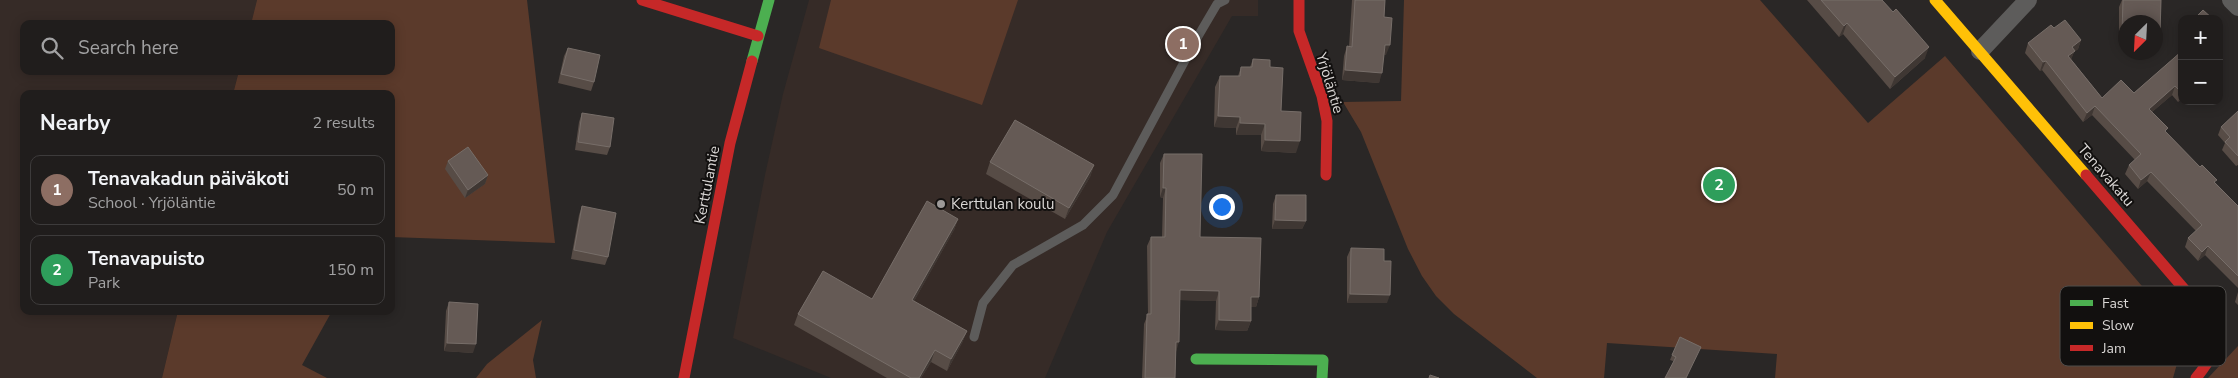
<!DOCTYPE html>
<html lang="en">
<head>
<meta charset="utf-8">
<style>
  body { margin:0; font-family:"Nunito Sans",sans-serif; background:#282625; color:#f1f3f6 }
  .controls { position:absolute; right:15px; top:15px; display:grid; overflow:hidden; border-radius:10px; box-shadow:0 2px 12px #0003 }
  .controls button { width:45px; height:45px; display:grid; place-items:center; padding:0; border:0; border-bottom:1px solid #3d3b3b; background:#201d1c; color:#f1f3f6; font:25px sans-serif }
  .compass { position:absolute; left:2118px; top:15px; width:45px; height:45px; border-radius:50%; background:#201d1c; box-shadow:0 2px 12px #0003; rotate:204deg }
  .you { position:absolute; left:1221px; top:206px; width:18px; height:18px; margin:-12px; border:4px solid #fff; border-radius:50%; background:#1a73e8; box-shadow:0 0 0 8px #1a73e833 }
  .badge { display:grid; place-items:center; width:32px; height:32px; border-radius:50%; background:#2563eb; color:#fff; font-size:16px; font-weight:700 }
  .pin { position:absolute; translate:-50% -50%; border:2px solid #fff; box-shadow:0 1px 5px #0006 }
  .list { margin:0; padding:0; list-style:none }
  h2 { display:flex; justify-content:space-between; align-items:center; height:65px; margin:0; padding:0 20px; font-size:21px }
  h2 small { font-size:16px; font-weight:400; color:#a2a2a3 }
  .list li { display:grid; grid-template-columns:32px 1fr auto; gap:15px; align-items:center; box-sizing:border-box; height:70px; margin:0 10px 10px; padding:0 10px; border:1px solid #3d3b3b; border-radius:10px }
  .list b { display:block; font-size:19px; white-space:nowrap }
  .list p { margin:0; font-size:16px; white-space:nowrap; color:#a2a2a3 }
  .list em { font-size:16px; font-style:normal; color:#a2a2a3 }
  .icon { flex:none; width:28px; height:28px; fill:none; stroke:currentColor; stroke-width:2; stroke-linecap:round; stroke-linejoin:round }
  .map { position:relative; flex:none; width:2238px; height:378px; overflow:hidden }
  .search { position:absolute; background:#201d1c; box-shadow:0 2px 12px #0003; left:20px; top:20px; width:375px; height:55px; display:flex; align-items:center; gap:12px; box-sizing:border-box; padding:0 18px; border-radius:10px; color:#a2a2a3; font-size:19px }
  .panel { position:absolute; background:#201d1c; box-shadow:0 2px 12px #0003; left:20px; top:90px; width:375px; height:225px; border-radius:10px }
  .map>svg:first-child { display:block }
  .built { fill:#362b27 }
  .green { fill:#5b3a2b }
  .lines { fill:none; stroke-linecap:round; stroke-linejoin:round }
  .lane { stroke:#5d5c5b; stroke-width:9 }
  .street { stroke:#5d5c5b; stroke-width:18 }
  .fast { stroke:#4caf50; stroke-width:11 }
  .slow { stroke:#ffc107; stroke-width:11 }
  .jam { stroke:#c62828; stroke-width:11 }
  .wall { fill:#574c46 }
  .shaded-wall { fill:#3f3733 }
  .building { fill:#655a55; stroke:#776e69 }
  .poi-dot { fill:#9c9998; stroke:#12100f; stroke-width:2 }
  .labels { text-anchor:middle; dominant-baseline:central; stroke-width:4; stroke-linejoin:round; paint-order:stroke }
  .street-label { font-size:15px; fill:#dad7d5; stroke:#12100f }
  .poi-label { font-size:15px; fill:#dad7d5; stroke:#12100f; text-anchor:start }
  .key { fill:#12100f; stroke:#4e4c4a; stroke-width:1 }
  .key-label { font-size:14px; fill:#dad7d5 }
</style>
</head>
<body>
<div class="map">
<svg width="2238" height="378" viewBox="0 0 2238 378">
  <rect width="100%" height="100%" fill="#2a2726"/>
  <path class="built" d="M 0,0 L 257,0 L 251,24 L 24,24 L 24,71 L 239,71 L 233,94 L 24,94 L 24,311 L 178,311 L 162,378 L 0,378 Z
    M 809,0 L 1258,0 L 1258,16 L 1232,16 L 1107,232 L 1045,378 L 831,378 L 733,338 L 765,175 L 783,94 Z"/>
  <path class="green" d="M 257,0 L 527,0 L 555,243 L 391,237 L 391,94 L 233,94 L 239,71 L 391,71 L 391,24 L 251,24 Z
    M 831,0 L 1018,0 L 982,105 L 819,48 Z
    M 1404,0 L 1760,0 L 1868,123 L 1945,56 L 2177,327 L 2182,346 L 2173,378 L 1775,378 L 1777,354 L 1607,343 L 1604,378 L 1537,378 L 1454,314 L 1436,296 L 1422,276 L 1408,249 L 1361,132 L 1343,102 L 1401,101 Z
    M 178,311 L 332,311 L 302,365 L 327,378 L 162,378 Z
    M 542,320 L 533,360 L 536,378 L 476,378 L 487,364 Z
    M 2238,346 L 2238,378 L 2208,378 Z"/>
  <g class="lines">
    <path class="lane" d="M 974,337 L 983,303 L 1013,265 L 1083,225 L 1113,195 L 1197,38 L 1217,4 L 1225,0"/>
    <path class="street" d="M 2231,0 L 2238,7
      M 1980,51 L 2028,0"/>
    <path class="fast" d="M 752,61 L 769,0
      M 1196,359 L 1323,360 L 1322,378"/>
    <path class="slow" d="M 1935,0 L 2086,175"/>
    <path class="jam" d="M 642,0 L 758,36
      M 1299,0 L 1299,31 L 1322,96 L 1327,121 L 1326,175
      M 2086,175 L 2216,326 C 2218,348 2210,361 2196,378
      M 684,378 L 730,143 L 752,61"/>
  </g>
  <path class="wall" d="M 1352,0 L 1385,0 L 1384,17 L 1386,55 L 1384,55 L 1379,83 L 1342,80 L 1344,56 L 1347,46 L 1349,47 Z
    M 1807,0 L 1882,0 L 1925,58 L 1890,89 L 1843,34 L 1839,37 Z
    M 2122,0 L 2161,0 L 2160,34 L 2157,43 L 2126,22 L 2126,42 L 2119,42 L 2119,7 Z
    M 2054,28 L 2081,40 L 2078,49 L 2074,52 L 2071,59 L 2102,98 L 2134,93 L 2182,51 L 2182,99 L 2178,102 L 2172,95 L 2152,112 L 2166,132 L 2238,206 L 2238,288 L 2205,255 L 2198,261 L 2185,247 L 2188,238 L 2196,231 L 2147,181 L 2138,189 L 2125,174 L 2129,165 L 2135,160 L 2092,115 L 2083,122 L 2042,70 L 2040,71 L 2025,53 L 2028,43 Z
    M 568,48 L 594,82 L 591,91 L 558,83 L 564,56 Z
    M 1253,59 L 1270,67 L 1281,111 L 1296,153 L 1261,151 L 1261,135 L 1236,135 L 1236,128 L 1214,127 L 1215,87 L 1220,76 L 1238,76 L 1241,67 L 1250,67 Z
    M 2238,111 L 2238,165 L 2236,166 L 2222,150 L 2225,143 L 2218,135 L 2221,127 Z
    M 582,113 L 610,147 L 607,155 L 575,150 L 579,122 Z
    M 1164,154 L 1200,237 L 1259,297 L 1256,307 L 1251,307 L 1251,321 L 1247,331 L 1215,330 L 1216,301 L 1180,300 L 1176,352 L 1175,378 L 1142,378 L 1144,324 L 1148,314 L 1147,246 L 1151,237 L 1162,237 L 1163,198 L 1160,197 L 1160,163 Z
    M 448,161 L 488,175 L 485,184 L 465,198 L 445,169 Z
    M 990,162 L 1094,165 L 1090,177 L 1065,219 L 986,174 Z
    M 1276,195 L 1306,221 L 1302,229 L 1272,229 L 1273,204 Z
    M 582,206 L 608,257 L 605,265 L 571,259 L 579,215 Z
    M 958,219 L 954,230 L 914,301 L 967,331 L 962,343 L 947,371 L 931,362 L 921,378 L 887,378 L 794,325 L 798,314 L 872,299 Z
    M 1351,248 L 1384,261 L 1387,303 L 1347,303 L 1347,257 Z
    M 2238,292 L 2238,305 L 2235,302 Z
    M 449,302 L 473,353 L 444,351 L 446,311 Z
    M 1699,352 L 1673,361 L 1670,360 L 1672,355 Z"/>
  <path class="shaded-wall" d="M 1847,23 L 1843,34 L 1839,37 L 1844,26 Z
    M 2122,33 L 2126,34 L 2126,42 L 2119,42 Z
    M 2156,34 L 2160,34 L 2157,43 L 2156,43 Z
    M 2081,40 L 2078,49 L 2074,52 L 2071,60 L 2065,65 L 2072,47 Z
    M 1385,45 L 1390,45 L 1386,55 L 1381,55 Z
    M 1929,47 L 1925,58 L 1890,89 L 1895,77 Z
    M 2046,61 L 2042,70 L 2040,71 L 2043,62 Z
    M 1345,70 L 1382,73 L 1379,83 L 1342,80 Z
    M 2175,86 L 2172,95 L 2145,118 L 2149,109 Z
    M 2182,93 L 2182,99 L 2178,102 Z
    M 2095,106 L 2092,115 L 2083,122 L 2087,113 Z
    M 1218,116 L 1240,117 L 1236,128 L 1214,127 Z
    M 1240,123 L 1265,124 L 1261,135 L 1236,135 Z
    M 1265,140 L 1300,141 L 1296,153 L 1261,151 Z
    M 1094,165 L 1090,177 L 1065,219 L 1069,208 Z
    M 2151,172 L 2147,181 L 2138,189 L 2141,180 Z
    M 488,175 L 485,184 L 465,198 L 468,190 Z
    M 1163,188 L 1166,188 L 1163,198 L 1160,197 Z
    M 958,219 L 954,230 L 908,312 L 912,300 Z
    M 1275,220 L 1306,221 L 1302,229 L 1272,229 Z
    M 2208,246 L 2205,255 L 2198,261 L 2202,252 Z
    M 1180,290 L 1219,291 L 1216,301 L 1177,300 Z
    M 1350,294 L 1390,295 L 1387,303 L 1347,303 Z
    M 1251,297 L 1259,297 L 1256,307 L 1248,307 Z
    M 1219,320 L 1251,321 L 1247,331 L 1215,330 Z
    M 967,331 L 962,343 L 947,371 L 951,359 Z
    M 1176,342 L 1179,342 L 1176,352 Z
    M 447,343 L 476,344 L 473,353 L 444,351 Z
    M 935,350 L 931,362 L 921,378 L 919,378 Z"/>
  <path class="building" d="M 1355,0 L 1385,0 L 1384,17 L 1392,18 L 1390,45 L 1385,45 L 1382,73 L 1345,70 L 1347,46 L 1352,47 Z
    M 1821,0 L 1882,0 L 1893,12 L 1896,9 L 1929,47 L 1895,77 L 1847,23 L 1844,26 Z
    M 2123,0 L 2161,0 L 2160,34 L 2156,34 L 2156,22 L 2126,22 L 2126,34 L 2122,33 Z
    M 2203,10 L 2213,19 L 2194,19 Z
    M 2065,20 L 2081,40 L 2072,47 L 2075,51 L 2068,56 L 2102,98 L 2121,80 L 2134,93 L 2182,51 L 2182,93 L 2175,86 L 2149,109 L 2168,128 L 2165,131 L 2200,167 L 2202,165 L 2217,180 L 2214,182 L 2238,206 L 2238,276 L 2208,246 L 2202,252 L 2188,238 L 2202,225 L 2151,172 L 2141,180 L 2129,165 L 2141,154 L 2095,106 L 2087,113 L 2046,61 L 2043,62 L 2028,43 L 2051,25 L 2054,28 Z
    M 568,48 L 600,55 L 594,82 L 561,74 Z
    M 1253,59 L 1270,60 L 1270,67 L 1283,68 L 1281,111 L 1301,112 L 1300,141 L 1265,140 L 1265,124 L 1240,123 L 1240,117 L 1218,116 L 1220,76 L 1240,76 L 1241,67 L 1252,67 Z
    M 2238,111 L 2238,156 L 2225,142 L 2230,137 L 2221,127 Z
    M 582,113 L 614,118 L 610,147 L 578,142 Z
    M 1015,120 L 1094,165 L 1069,208 L 990,162 Z
    M 468,147 L 488,175 L 468,190 L 448,161 Z
    M 1164,154 L 1202,154 L 1200,237 L 1261,238 L 1259,297 L 1251,297 L 1251,321 L 1219,320 L 1219,291 L 1180,290 L 1179,342 L 1176,342 L 1175,378 L 1145,378 L 1147,314 L 1151,314 L 1151,237 L 1165,237 L 1166,188 L 1163,188 Z
    M 1276,195 L 1306,195 L 1306,221 L 1275,220 Z
    M 927,201 L 958,219 L 912,300 L 967,331 L 951,359 L 935,350 L 919,378 L 911,378 L 798,314 L 823,271 L 872,299 Z
    M 582,206 L 616,213 L 608,257 L 574,250 Z
    M 1351,248 L 1384,249 L 1384,261 L 1391,261 L 1390,295 L 1350,294 Z
    M 449,302 L 478,304 L 476,344 L 447,343 Z
    M 1680,337 L 1701,347 L 1686,378 L 1665,378 L 1676,357 L 1672,355 Z
    M 1430,375 L 1439,378 L 1429,378 Z"/>
  <circle class="poi-dot" cx="941" cy="204" r="5"/>
  <g class="labels">
    <g class="street-label">
      <text transform="translate(1330 83) rotate(73)">Yrjöläntie</text>
      <text transform="translate(2106 175) rotate(49)">Tenavakatu</text>
      <text transform="translate(707 185) rotate(-79)">Kerttulantie</text>
    </g>
    <g class="poi-label">
      <text x="951" y="204">Kerttulan koulu</text>
    </g>
  </g>
  <rect x="2060" y="286" width="166" height="80" rx="8" class="key"/>
  <rect x="2070" y="300" width="23" height="6" fill="#4caf50"/>
  <rect x="2070" y="322" width="23" height="7" fill="#ffc107"/>
  <rect x="2070" y="345" width="23" height="6" fill="#c62828"/>
  <g class="key-label">
    <text x="2102" y="308">Fast</text>
    <text x="2102" y="330">Slow</text>
    <text x="2102" y="353">Jam</text>
  </g>
</svg>
<div class="controls">
<button>+</button>
<button>−</button>
</div>
<svg class="compass" viewBox="-18 -18 36 36"><path d="M0-13l5 13h-10z" fill="#e53935"/><path d="M0 13l5-13h-10z" fill="#a2a2a3"/></svg>
<div class="you"></div>
<div class="pin badge" style="left:1183px;top:44px;background:#8d6e63">1</div>
<div class="pin badge" style="left:1719px;top:185px;background:#2e9e5b">2</div>
<div class="search"><svg class="icon" aria-label="search" viewBox="0 0 24 24"><circle cx="10" cy="10" r="6"/><path d="M15 15l6 6"/></svg>Search here</div>
<section class="panel">
<h2>Nearby<small>2 results</small></h2>
<ul class="list">
<li><span class="badge" style="background:#8d6e63">1</span><div><b>Tenavakadun päiväkoti</b><p>School · Yrjöläntie</p></div><em>50 m</em></li>
<li><span class="badge" style="background:#2e9e5b">2</span><div><b>Tenavapuisto</b><p>Park</p></div><em>150 m</em></li>
</ul>
</section>
</div>
</body>
</html>
